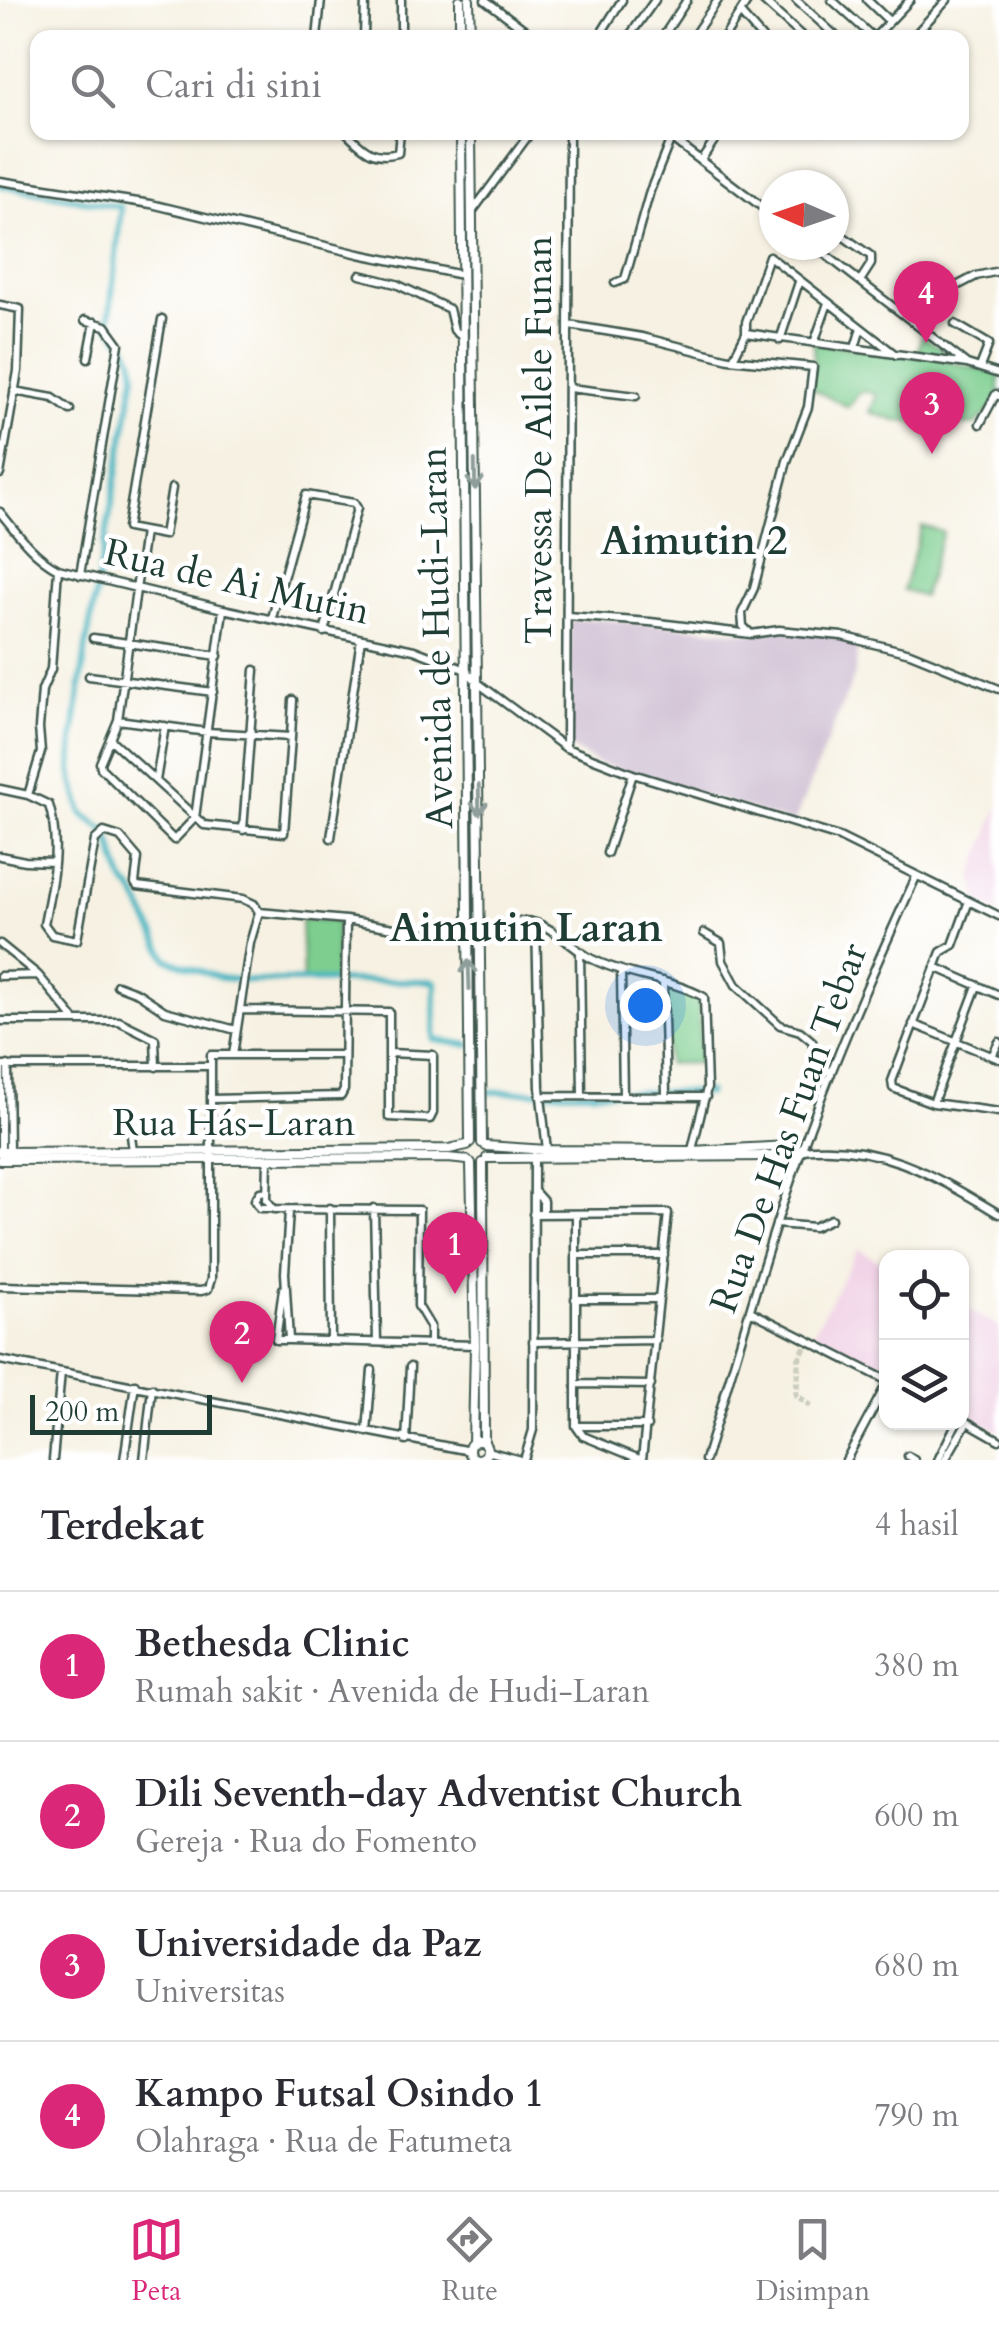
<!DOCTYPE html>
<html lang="id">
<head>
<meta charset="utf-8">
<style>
  body { margin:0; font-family:Cardo,serif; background:#f7f7f7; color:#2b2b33 }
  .controls { position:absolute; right:30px; bottom:30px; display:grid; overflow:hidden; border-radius:20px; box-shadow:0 2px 8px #0004 }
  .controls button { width:90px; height:90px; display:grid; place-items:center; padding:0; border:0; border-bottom:2px solid #e1e1e2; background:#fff; color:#2b2b33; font:50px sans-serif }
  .compass { position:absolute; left:759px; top:170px; width:90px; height:90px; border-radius:50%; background:#fff; box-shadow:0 2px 8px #0004; rotate:272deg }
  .scale { position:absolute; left:30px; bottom:25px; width:182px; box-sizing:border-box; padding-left:10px; border:5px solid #1f3d34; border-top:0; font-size:28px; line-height:35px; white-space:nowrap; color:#1f3d34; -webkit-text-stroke:8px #fff; paint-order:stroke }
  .you { position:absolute; left:645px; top:1005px; width:35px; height:35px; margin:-25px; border:8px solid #fff; border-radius:50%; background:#1a73e8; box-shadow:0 0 0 15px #1a73e833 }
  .badge { display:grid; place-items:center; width:65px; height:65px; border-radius:50%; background:#db2777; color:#fff; font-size:32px; font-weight:700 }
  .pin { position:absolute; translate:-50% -82px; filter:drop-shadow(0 2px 5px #0008) }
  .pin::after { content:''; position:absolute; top:52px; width:35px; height:30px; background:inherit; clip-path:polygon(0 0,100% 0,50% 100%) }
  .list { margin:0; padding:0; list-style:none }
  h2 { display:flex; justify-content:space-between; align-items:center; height:130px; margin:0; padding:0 40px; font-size:42px }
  h2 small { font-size:32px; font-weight:400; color:#7c7c81 }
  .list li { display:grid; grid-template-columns:65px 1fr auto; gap:30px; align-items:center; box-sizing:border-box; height:150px; padding:0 40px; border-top:2px solid #e1e1e2 }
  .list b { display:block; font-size:38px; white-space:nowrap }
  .list p { margin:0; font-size:32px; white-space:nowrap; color:#7c7c81 }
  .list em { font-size:32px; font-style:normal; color:#7c7c81 }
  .icon { flex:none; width:55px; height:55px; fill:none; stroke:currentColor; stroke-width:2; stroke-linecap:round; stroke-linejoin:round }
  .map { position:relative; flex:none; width:999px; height:1460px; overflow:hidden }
  .search { position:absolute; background:#fff; box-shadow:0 2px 8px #0004; left:30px; right:30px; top:30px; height:110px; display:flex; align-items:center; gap:25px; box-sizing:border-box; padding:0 35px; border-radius:20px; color:#7c7c81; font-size:38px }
  .sheet { height:730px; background:#fff }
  nav { display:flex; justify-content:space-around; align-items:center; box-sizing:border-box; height:140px; border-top:2px solid #e1e1e2; background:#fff; font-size:28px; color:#7c7c81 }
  nav a { display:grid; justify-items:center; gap:5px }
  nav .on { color:#db2777 }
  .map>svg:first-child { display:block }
  .built { fill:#f0d0e5 }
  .industrial { fill:#cebed2 }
  .green { fill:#7dce8f; stroke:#4e8662; stroke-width:2.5 }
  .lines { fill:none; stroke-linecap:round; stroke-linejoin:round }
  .canal { stroke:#48b6c1; stroke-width:6 }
  .minor-tunnel { stroke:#cbcdbf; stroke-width:6; stroke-dasharray:6 3; stroke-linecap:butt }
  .minor-casing { stroke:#3f584e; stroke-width:11 }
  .major-casing { stroke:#3f584e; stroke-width:12 }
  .minor { stroke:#fff; stroke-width:6 }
  .major { stroke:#fff; stroke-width:8 }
  .oneway { stroke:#8f9e9a }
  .labels { text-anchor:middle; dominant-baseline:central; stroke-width:9; stroke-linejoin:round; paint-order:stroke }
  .street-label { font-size:38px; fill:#1f3d34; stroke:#fff }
  .neighbourhood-label { font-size:40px; font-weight:bold; fill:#1f3d34; stroke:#fff }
</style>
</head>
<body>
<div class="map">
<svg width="999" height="1460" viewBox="0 0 999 1460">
  <rect width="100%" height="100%" fill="#fff"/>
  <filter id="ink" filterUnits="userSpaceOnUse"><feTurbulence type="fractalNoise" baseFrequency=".01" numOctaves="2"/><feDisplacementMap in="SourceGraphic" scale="20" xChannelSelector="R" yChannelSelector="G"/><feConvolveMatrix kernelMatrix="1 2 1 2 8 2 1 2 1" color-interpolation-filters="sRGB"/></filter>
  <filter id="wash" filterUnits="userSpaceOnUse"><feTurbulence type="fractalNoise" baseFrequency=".0048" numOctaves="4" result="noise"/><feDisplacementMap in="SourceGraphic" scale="40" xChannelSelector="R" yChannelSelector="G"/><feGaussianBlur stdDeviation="2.25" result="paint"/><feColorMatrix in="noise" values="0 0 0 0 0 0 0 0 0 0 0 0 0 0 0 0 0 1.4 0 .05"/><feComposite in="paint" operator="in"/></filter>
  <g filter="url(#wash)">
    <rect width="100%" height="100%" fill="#f6f1e2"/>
    <path class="built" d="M 999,807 L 999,912 L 979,902 L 972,877 Z
      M 858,1249 L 886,1265 L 886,1372 L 813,1333 Z
      M 962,1306 L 999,1327 L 999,1431 L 962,1411 Z"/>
    <path class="industrial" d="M 593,619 L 755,633 L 779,628 L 859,638 L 855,674 L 794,823 L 595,762 L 571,748 L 570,621 Z"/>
    <path class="green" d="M 922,336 L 944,350 L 939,359 L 999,374 L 999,401 L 975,425 L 896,421 L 870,412 L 877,394 L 861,391 L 848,407 L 812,389 L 814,343 L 917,355 Z
      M 922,526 L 943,532 L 923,597 L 903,590 Z
      M 301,919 L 337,921 L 335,980 L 303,981 Z
      M 665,987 L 699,1001 L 700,1063 L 667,1064 Z"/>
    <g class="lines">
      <path class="canal" d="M 0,185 L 121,207 L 109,323 C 120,344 133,344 135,375 L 86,647 L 73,741 L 72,775 L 82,813 L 108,833 L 123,880 L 134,892 L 167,959 L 220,978 L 252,981 L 430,981 L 435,982 L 434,1040 L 470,1045
        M 482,1092 L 708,1092 L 707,1094"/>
    </g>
  </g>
  <g filter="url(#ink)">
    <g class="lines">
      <path class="minor-tunnel" d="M 809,1339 L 799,1359 L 796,1395 L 811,1406"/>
      <g class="minor-casing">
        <path id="minor" d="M 401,0 L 401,38
          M 485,0 L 536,38
          M 762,0 L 804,38
          M 796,0 L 838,38
          M 832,0 L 874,38
          M 867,0 L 889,21
          M 740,13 L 762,38
          M 921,28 L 932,38
          M 317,38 L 321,0
          M 364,38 L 365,0
          M 598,38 L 622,0
          M 628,38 L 655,0
          M 662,38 L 687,0
          M 692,38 L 718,0
          M 724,38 L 748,0
          M 874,38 L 910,0
          M 912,38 L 947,0
          M 346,132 C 363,148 372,160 398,153 L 400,132
          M 663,132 L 774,216
          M 681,146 L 690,132
          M 701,160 L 720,132
          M 0,181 L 151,204 L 359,254 L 462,275
          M 472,212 L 531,132
          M 834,215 L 843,221 L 840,234 L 871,256 L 871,264 L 860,281
          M 813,245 L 967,364 L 999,374
          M 360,275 L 396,284 L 449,309 L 454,330 L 462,337
          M 615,283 L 625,279 L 650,191 L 671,138
          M 951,289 L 976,276 L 999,271
          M 0,305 L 20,309 L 18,371 L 0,474
          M 162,319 L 127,528 L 164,535 L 172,488
          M 955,324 L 989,344 L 980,367
          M 569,325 L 642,337 L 729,359 L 813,367 L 808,407 L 787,461 L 754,588 L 742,613 L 743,626 L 751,634
          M 780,340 L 799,282
          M 814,343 L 828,303
          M 855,348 L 861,328
          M 896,355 L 769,256 L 746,322 L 746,333 L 967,364
          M 88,358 L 95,322
          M 733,359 L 746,333
          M 569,388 L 636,396
          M 14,391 L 53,398 L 70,410
          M 980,424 L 996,394 L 999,396
          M 0,512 C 17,533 33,556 58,569 L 223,609 L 414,650 L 466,670 L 478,683 L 566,748 L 633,774 L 839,837 L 999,916
          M 144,532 L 118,720 L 100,763 L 101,768 L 174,840 L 195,818 L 223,610
          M 80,575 L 119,344 L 106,326 L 85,320
          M 567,616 L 650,622 L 751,634 L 779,630 L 842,636 L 910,653 L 999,689
          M 272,618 L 306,495 L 354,503 L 357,508 L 324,632
          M 93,638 L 218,656
          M 89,676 L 213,692
          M 291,737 L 293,700
          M 110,739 L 204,825 L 284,833 L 291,737 L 207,732 L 118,720
          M 566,746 L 569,132
          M 156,781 L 165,726
          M 0,789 L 28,795 L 49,805 C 61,844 52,884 44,924 L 52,935 L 77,940 L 95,840 L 104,832 L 120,837 L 138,858 L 135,883 L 137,886 L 243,899 L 254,904 L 259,912
          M 28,795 L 41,752 L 39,728 L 42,690 L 51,669 L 58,569
          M 243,830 L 255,670
          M 331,838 L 361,639
          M 607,853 L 633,774
          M 0,856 L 25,861 L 54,862
          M 969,901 L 953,945 L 941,952 L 892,1081 L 893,1088 L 933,1103 L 999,1112
          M 259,912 L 346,920
          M 536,923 L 540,1088 L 547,1150
          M 704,933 L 721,943 L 723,961 L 736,985 L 780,1025 L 800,1031 L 812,1041 L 816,1057 L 831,1074
          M 481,934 C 499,935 507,921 524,921 C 549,921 571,948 592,959 C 628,977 669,978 704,997 L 707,1088 L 691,1154
          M 0,944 L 37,974
          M 580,951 L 582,1095
          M 935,967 L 999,995
          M 621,970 L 623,1095
          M 0,976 L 38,975 L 76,1021 L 119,1021 L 155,1039 L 156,1067
          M 663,981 L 666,1094
          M 117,985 L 138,993 L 165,1011 L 236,1030
          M 241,1010 L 389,1012 L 389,1117 L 430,1119 L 433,1113 L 433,1055 L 389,1053
          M 0,1021 L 75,1021
          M 913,1024 L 999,1059
          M 233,1055 L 344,1055
          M 992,1056 L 999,1042
          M 8,1065 L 9,1154
          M 0,1066 L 211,1066
          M 1,1066 L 1,1154
          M 540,1096 L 706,1097
          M 211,1099 L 341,1096 L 344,1090 L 346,920 L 435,935 L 468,932
          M 933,1103 L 977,986
          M 128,1113 L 133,1151
          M 802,1150 C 879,1141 935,1176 999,1214
          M 268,1159 L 267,1200 L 274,1209 L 419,1210 L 418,1306 L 430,1326 L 430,1343
          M 267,1191 L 260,1192 L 255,1200 L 260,1208 L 271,1208
          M 534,1191 L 543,1201 L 543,1214
          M 330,1208 L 331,1341
          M 374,1208 L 377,1342
          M 289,1211 L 285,1273 L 289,1340 L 475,1345
          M 533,1214 L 668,1213 L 642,1460
          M 576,1215 L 576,1426 L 583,1436 L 642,1460
          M 776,1224 L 814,1227 L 831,1219
          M 576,1255 L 664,1255
          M 0,1286 L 201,1291 L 208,1289 L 211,1279 L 211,1055 L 233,1055 L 250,943 L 259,912
          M 283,1289 L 276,1340 L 289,1340
          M 575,1299 L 659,1299
          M 750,1311 L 886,1380
          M 533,1342 L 656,1340
          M 0,1360 L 470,1451
          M 577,1384 L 651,1385
          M 962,1419 L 999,1440
          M 576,1426 L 647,1426
          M 367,1432 L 372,1370
          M 406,1441 L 410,1367
          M 487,1451 L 520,1460
          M 908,1456 L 914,1460
          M 53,1460 L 61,1372
          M 124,1460 L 135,1384
          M 144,1460 L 152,1388
          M 524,1460 L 533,1430 L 534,1156
          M 705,1460 C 729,1382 751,1303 776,1225 C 814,1106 864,990 916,877
          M 846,1460 L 886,1385
          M 938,1460 L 957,1422
          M 945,1460 L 967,1422"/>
      </g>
      <g class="major-casing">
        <path id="major" d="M 460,0 L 460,38
          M 469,0 L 470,38
          M 461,132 L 470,1142
          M 471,132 L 482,1143
          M 486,1146 L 547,1150 L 691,1151 L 788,1146 L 802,1150
          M 0,1152 L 449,1149 L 467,1145
          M 487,1158 L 787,1156 L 802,1150
          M 0,1160 L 448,1158 L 467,1160
          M 471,1163 L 475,1345 L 473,1443
          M 483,1163 L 484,1443
          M469 1450a9 9 0 1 1 18 0a9 9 0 1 1-18 0Z"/>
      </g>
      <use href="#minor" class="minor"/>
      <use href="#major" class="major"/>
    </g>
    <defs><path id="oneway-shaft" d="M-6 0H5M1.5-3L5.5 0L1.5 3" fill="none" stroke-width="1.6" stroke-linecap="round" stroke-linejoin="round" transform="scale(2.5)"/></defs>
    <g class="oneway">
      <use href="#oneway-shaft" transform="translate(475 475) rotate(89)"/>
      <use href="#oneway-shaft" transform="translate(479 800) rotate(89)"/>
      <use href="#oneway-shaft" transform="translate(469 975) rotate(-92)"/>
    </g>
  </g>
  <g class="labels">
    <g class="street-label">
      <text transform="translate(539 440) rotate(-90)">Travessa De Ailele Funan</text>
      <text transform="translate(237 582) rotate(13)">Rua de Ai Mutin</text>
      <text transform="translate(437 638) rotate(-91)">Avenida de Hudi-Laran</text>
      <text x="234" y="1123">Rua Hás-Laran</text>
      <text transform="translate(789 1128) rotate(-70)">Rua De Has Fuan Tebar</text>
    </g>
    <g class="neighbourhood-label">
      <text x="694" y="541">Aimutin 2</text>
      <text x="526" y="928">Aimutin Laran</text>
    </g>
  </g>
</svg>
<div class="controls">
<button><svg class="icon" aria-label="locate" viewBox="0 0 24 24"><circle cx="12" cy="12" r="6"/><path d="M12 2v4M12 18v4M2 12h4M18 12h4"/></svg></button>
<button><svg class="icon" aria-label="layers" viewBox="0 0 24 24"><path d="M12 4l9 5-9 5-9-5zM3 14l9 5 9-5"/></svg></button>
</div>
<svg class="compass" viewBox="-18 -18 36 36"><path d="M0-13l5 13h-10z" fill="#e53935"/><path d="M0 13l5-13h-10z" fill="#7c7c81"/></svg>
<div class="scale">200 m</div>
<div class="you"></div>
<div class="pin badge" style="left:455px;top:1294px">1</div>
<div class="pin badge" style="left:242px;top:1383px">2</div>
<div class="pin badge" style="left:932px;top:454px">3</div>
<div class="pin badge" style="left:926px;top:343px">4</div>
<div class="search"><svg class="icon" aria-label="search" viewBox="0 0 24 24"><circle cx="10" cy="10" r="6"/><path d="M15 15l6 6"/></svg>Cari di sini</div>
</div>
<section class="sheet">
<h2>Terdekat<small>4 hasil</small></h2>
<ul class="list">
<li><span class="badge">1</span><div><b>Bethesda Clinic</b><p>Rumah sakit · Avenida de Hudi-Laran</p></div><em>380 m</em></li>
<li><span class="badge">2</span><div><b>Dili Seventh-day Adventist Church</b><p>Gereja · Rua do Fomento</p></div><em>600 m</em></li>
<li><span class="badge">3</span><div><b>Universidade da Paz</b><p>Universitas</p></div><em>680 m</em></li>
<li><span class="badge">4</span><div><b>Kampo Futsal Osindo 1</b><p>Olahraga · Rua de Fatumeta</p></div><em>790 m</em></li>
</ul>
</section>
<nav>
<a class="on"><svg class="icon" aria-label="map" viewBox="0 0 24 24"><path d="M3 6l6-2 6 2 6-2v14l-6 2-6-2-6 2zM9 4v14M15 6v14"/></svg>Peta</a>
<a><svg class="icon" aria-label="directions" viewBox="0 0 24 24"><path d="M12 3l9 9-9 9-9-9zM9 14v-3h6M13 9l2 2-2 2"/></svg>Rute</a>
<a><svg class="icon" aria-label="saved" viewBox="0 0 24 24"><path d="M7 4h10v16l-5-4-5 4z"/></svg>Disimpan</a>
</nav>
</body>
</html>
